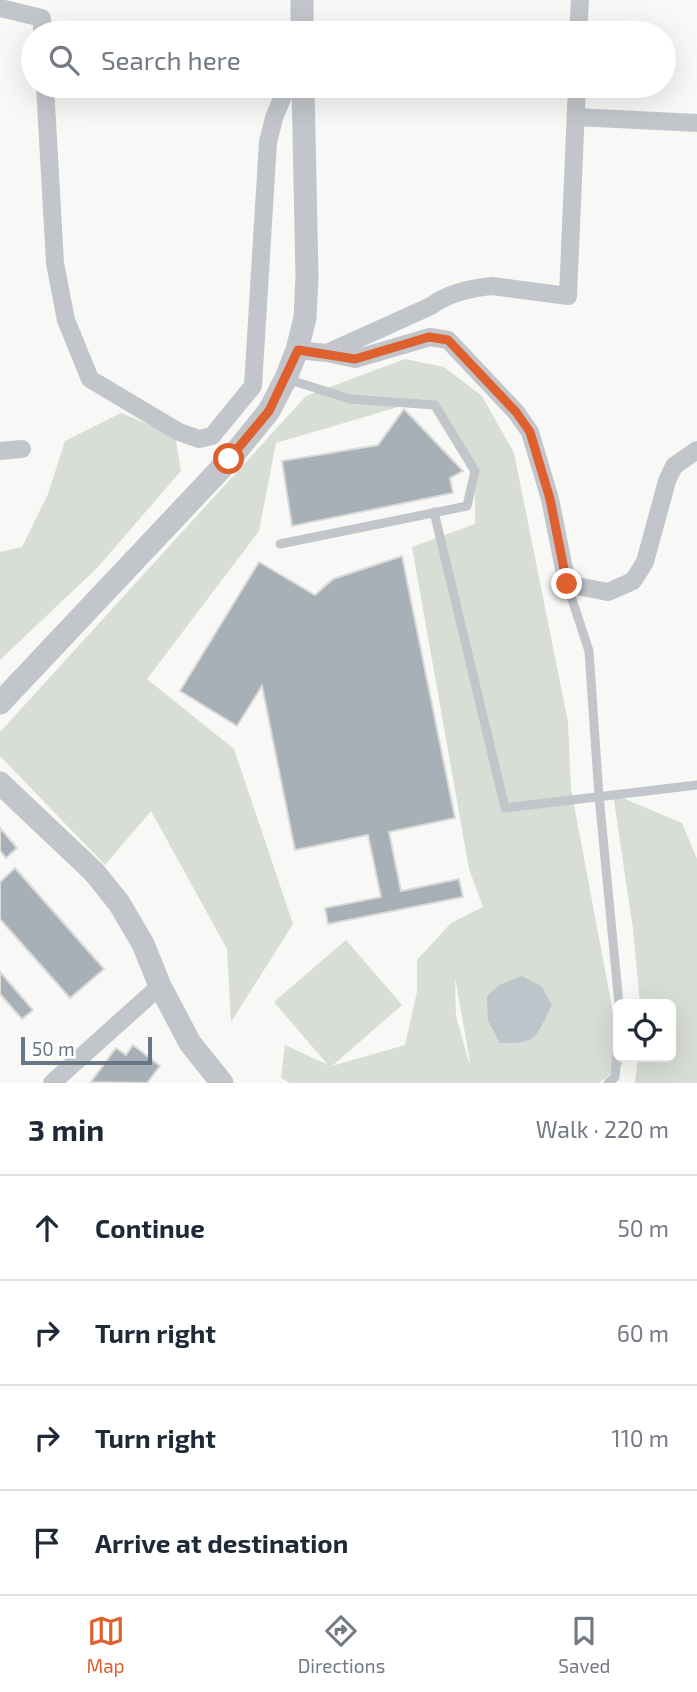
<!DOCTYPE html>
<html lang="en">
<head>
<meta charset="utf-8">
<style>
  body { margin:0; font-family:"Exo 2",sans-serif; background:#f2f2f3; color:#1f2937 }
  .controls { position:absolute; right:21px; bottom:21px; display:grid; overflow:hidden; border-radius:10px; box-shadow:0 7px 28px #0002 }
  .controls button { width:63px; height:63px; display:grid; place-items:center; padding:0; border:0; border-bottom:2px solid #e0e1e3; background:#fff; color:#1f2937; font:35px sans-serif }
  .scale { position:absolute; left:21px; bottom:18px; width:131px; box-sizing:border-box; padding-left:7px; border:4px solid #687786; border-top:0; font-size:19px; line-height:24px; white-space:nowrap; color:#687786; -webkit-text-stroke:5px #fff; paint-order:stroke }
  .stop { position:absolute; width:21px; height:21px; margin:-16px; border:5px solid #df602f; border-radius:50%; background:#fff }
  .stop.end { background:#df602f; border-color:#fff; box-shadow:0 2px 7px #0008 }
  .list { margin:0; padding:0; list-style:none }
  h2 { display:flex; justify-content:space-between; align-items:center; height:91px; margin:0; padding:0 28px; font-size:30px }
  h2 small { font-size:23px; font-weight:400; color:#747a83 }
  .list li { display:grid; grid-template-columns:46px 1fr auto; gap:21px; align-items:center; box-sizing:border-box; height:105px; padding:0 28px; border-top:2px solid #e0e1e3 }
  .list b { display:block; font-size:26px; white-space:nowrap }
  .list em { font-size:23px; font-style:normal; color:#747a83 }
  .icon { flex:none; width:38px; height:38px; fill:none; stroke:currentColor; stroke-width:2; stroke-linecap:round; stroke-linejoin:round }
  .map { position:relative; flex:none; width:697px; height:1083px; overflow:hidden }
  .search { position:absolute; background:#fff; box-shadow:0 7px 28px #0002; left:21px; right:21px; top:21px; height:77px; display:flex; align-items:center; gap:18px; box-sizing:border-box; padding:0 24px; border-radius:38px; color:#747a83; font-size:26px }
  .sheet { height:511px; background:#fff }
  nav { display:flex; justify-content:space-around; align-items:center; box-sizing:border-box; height:98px; border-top:2px solid #e0e1e3; background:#fff; font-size:19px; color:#747a83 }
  nav a { display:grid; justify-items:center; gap:4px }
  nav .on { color:#df602f }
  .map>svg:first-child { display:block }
  .green { fill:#d8ddd5; fill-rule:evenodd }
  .water { fill:#bbc5ca }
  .building { fill:#a8b0b7; stroke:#dadad8; stroke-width:2 }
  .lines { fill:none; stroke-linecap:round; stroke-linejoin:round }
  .service { stroke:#c2c5c9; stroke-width:9 }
  .minor { stroke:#c2c5c9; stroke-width:18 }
  .tertiary { stroke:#c2c5c9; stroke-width:23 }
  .route { stroke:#df602f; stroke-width:9 }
</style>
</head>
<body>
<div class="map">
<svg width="697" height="1083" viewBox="0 0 697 1083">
  <rect width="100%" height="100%" fill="#f8f8f6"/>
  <path class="green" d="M 405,359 L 444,367 L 482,396 L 514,453 L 568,722 L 571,789 L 618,1039 L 618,1057 L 622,1057 L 623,1064 L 599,1083 L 290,1083 L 281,1078 L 285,1045 L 328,1065 L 274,1002 L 346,940 L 402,1005 L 332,1066 L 405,1045 L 417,992 L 417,960 L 451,923 L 483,907 L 469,869 L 412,547 L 475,524 L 475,480 L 425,399 L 276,443 L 259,531 L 147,679 L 234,749 L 293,924 L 231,1022 L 227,949 L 151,811 L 105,865 L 0,756 L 0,732 L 306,396 ZM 455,977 L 470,1062 L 469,1063 L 456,1016 Z
    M 121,413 L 175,435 L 181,471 L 97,568 L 0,660 L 0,552 L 22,547 L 48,494 L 65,441 Z
    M 613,794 L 682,823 L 697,859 L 697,1083 L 635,1083 L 638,1057 L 671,1057 L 671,1004 L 640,1004 L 633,929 Z"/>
  <path class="water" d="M 522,976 L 542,987 L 552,1005 C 535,1037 539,1044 500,1043 L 488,1021 L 487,996 L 499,985 Z"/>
  <path class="building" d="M 404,409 L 463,471 L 450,478 L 453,493 L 292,526 L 282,461 L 378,445 Z
    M 402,556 L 455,818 L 389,832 L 401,891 L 459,879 L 463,897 L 328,924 L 325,908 L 381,897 L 368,835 L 295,850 L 262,686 L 237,726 L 180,691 L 259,562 L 315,595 L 333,579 Z
    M 0,828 L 17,848 L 6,858 L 0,850 Z
    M 15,868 L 104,969 L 70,998 L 0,919 L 0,882 Z
    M 0,972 L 33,1010 L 22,1019 L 0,994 Z
    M 133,1045 L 160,1066 L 147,1083 L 91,1082 L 116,1048 L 126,1055 Z"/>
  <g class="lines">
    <path class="service" d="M 434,512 L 505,808 L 697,785
      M 280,544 L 467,506 L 475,471 L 435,405 L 350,399 L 287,379
      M 567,584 L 589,651 L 599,796 L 619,1004
      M 608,1083 L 615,1077 L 618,1045"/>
    <path class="minor" d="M 0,8 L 42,18 L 42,33
      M 578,33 L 580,0
      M 45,86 L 55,263 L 66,320 L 90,379 L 179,432 L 199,439 L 212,436 L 253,386 L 268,142 L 274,118 L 287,86
      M 576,117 L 697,123
      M 297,350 L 327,353 L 355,359 L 430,337 L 448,340 L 516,412 L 530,432 L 550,499 L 567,584 L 608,592 L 633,581 L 645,562 L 667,481 L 674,466 L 697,450
      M 327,353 L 431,306 C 448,293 471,288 492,286 L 568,296 L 577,86
      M 0,451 L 22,449
      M 52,1083 L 160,986"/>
    <path class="tertiary" d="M 302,0 L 302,33
      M 0,703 L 230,459 L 269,411 L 286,378 L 297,350 L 305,318 L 307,277 L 303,86
      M 0,783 L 94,872 L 119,903 L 143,944 L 160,986 L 190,1043 L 222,1083"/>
  </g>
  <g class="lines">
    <path class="route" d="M 229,459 L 269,411 L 298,350 L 355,359 L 429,337 L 448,340 L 516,412 L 530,432 L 550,499 L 567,584"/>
  </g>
</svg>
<div class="controls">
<button><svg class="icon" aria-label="locate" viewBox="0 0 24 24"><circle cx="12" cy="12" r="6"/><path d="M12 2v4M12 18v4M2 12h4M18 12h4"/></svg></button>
</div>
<div class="scale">50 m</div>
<div class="stop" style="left:229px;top:459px"></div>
<div class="stop end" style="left:567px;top:584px"></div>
<div class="search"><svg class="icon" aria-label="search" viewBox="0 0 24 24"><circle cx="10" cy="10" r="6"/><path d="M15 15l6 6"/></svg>Search here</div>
</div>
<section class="sheet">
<h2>3 min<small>Walk · 220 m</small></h2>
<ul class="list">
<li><svg class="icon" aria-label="ahead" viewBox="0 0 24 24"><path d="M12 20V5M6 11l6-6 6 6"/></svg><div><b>Continue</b></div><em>50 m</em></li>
<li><svg class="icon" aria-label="right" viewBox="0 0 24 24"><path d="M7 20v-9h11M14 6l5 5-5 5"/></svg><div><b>Turn right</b></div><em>60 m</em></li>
<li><svg class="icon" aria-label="right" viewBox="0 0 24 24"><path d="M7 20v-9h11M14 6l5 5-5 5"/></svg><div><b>Turn right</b></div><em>110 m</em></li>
<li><svg class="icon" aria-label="arrive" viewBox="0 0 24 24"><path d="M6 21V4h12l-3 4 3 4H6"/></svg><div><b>Arrive at destination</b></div></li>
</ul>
</section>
<nav>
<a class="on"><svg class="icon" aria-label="map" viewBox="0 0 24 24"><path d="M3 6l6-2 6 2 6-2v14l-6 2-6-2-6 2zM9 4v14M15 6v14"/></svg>Map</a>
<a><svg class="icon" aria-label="directions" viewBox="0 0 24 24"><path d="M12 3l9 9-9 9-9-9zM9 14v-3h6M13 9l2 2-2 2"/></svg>Directions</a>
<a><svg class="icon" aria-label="saved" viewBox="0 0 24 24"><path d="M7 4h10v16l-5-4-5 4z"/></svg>Saved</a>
</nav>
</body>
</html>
